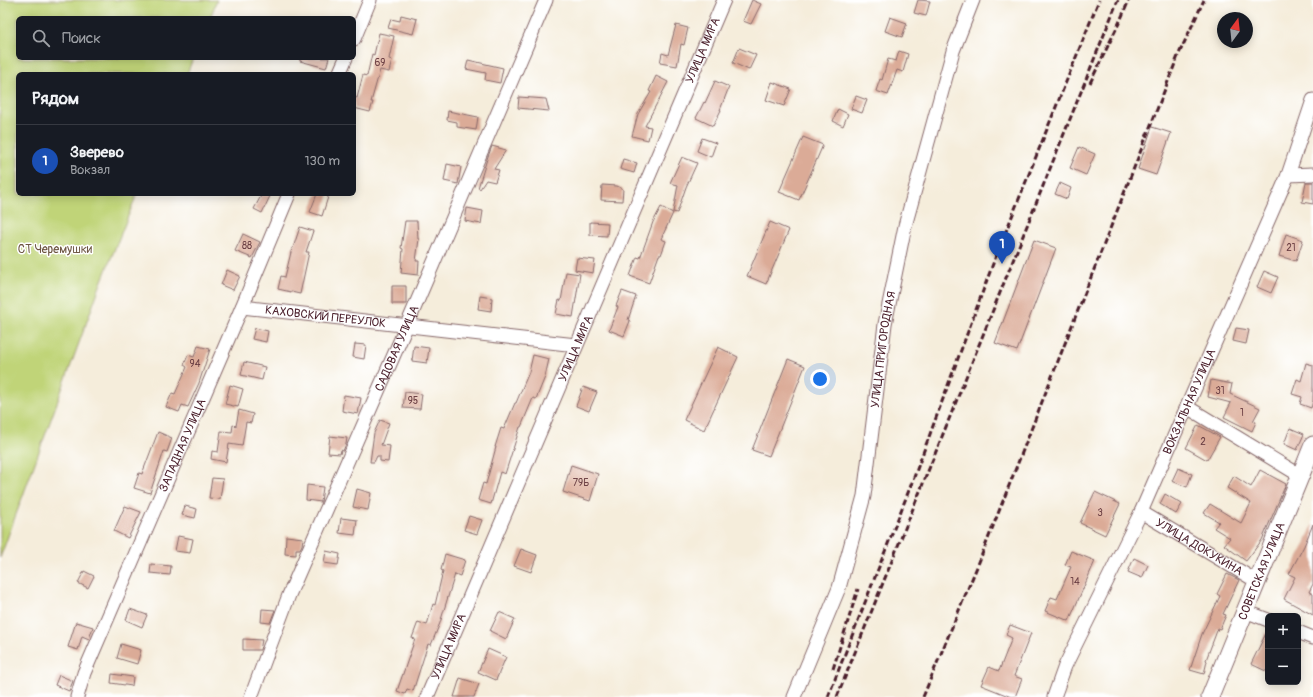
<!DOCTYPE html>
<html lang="ru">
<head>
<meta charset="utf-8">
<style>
  body { margin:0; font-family:Pangolin,sans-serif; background:#20242c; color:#f1f3f6 }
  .controls { position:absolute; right:12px; bottom:12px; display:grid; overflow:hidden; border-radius:6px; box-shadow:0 2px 10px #0003 }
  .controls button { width:36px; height:36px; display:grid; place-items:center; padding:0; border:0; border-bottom:1px solid #363941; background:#171b24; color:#f1f3f6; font:20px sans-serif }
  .compass { position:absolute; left:1217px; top:12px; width:36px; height:36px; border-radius:50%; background:#171b24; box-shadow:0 2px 10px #0003; rotate:15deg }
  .you { position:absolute; left:820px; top:379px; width:14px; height:14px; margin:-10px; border:3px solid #fff; border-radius:50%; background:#1a73e8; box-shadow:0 0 0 6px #1a73e833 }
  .badge { display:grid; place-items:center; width:26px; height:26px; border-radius:50%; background:#0b8043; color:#fff; font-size:13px; font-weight:700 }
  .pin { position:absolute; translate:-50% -33px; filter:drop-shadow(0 1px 2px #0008) }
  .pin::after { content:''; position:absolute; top:21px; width:14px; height:12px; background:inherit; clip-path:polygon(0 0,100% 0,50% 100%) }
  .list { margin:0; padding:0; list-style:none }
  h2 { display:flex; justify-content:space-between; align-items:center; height:52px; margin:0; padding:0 16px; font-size:17px }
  h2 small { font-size:13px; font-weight:400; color:#9ea1a6 }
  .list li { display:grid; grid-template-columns:26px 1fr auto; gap:12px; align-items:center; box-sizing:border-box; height:72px; padding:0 16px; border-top:1px solid #363941 }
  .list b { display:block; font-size:15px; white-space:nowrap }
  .list p { margin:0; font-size:13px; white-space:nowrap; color:#9ea1a6 }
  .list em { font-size:13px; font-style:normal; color:#9ea1a6 }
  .icon { flex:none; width:22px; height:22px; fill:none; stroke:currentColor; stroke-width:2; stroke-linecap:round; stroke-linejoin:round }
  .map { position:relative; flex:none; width:1313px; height:697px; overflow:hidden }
  .search { position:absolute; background:#171b24; box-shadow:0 2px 10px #0003; left:16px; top:16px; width:340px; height:44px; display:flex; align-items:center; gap:10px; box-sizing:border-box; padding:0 14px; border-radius:6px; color:#9ea1a6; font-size:15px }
  .panel { position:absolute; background:#171b24; box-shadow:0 2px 10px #0003; left:16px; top:72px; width:340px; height:124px; border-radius:6px }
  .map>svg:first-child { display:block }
  .green { fill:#c0d478; stroke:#857a52 }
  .building { fill:#dbab97 }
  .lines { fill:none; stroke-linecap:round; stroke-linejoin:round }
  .minor-casing { stroke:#866769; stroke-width:15 }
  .major-casing { stroke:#866769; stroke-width:19 }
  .minor { stroke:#fff; stroke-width:13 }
  .major { stroke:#fff; stroke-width:17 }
  .rail { stroke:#4a1f2b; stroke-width:3; stroke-dasharray:6 3; stroke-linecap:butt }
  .labels { text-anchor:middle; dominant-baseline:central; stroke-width:3; stroke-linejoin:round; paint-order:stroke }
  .number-label { font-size:10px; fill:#6e4246 }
  .street-label { font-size:12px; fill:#4a1f2b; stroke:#fff }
  .park-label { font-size:12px; fill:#6d5542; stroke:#fff }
</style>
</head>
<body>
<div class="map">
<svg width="1313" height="697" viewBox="0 0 1313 697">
  <rect width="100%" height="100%" fill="#fff"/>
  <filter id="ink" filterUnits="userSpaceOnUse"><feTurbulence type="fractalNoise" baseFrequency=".025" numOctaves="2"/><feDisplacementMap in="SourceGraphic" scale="8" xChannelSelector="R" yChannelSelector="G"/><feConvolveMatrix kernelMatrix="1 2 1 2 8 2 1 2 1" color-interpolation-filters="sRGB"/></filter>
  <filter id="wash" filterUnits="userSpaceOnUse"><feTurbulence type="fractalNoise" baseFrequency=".012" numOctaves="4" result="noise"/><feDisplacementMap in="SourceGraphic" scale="16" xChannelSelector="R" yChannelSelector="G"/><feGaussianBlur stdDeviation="0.9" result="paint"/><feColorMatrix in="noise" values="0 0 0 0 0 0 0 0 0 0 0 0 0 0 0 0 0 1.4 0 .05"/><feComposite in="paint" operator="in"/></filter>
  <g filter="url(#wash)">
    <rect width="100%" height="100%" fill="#f5eddb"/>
    <path class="green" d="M 0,0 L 217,0 L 210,18 L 18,18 L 18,58 L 193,58 L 187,74 L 18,74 L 18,194 L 137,194 L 101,283 L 0,558 Z"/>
    <g id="blocks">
      <path class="building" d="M 752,0 L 761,4 L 751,24 L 743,21 Z
        M 918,0 L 930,1 L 926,16 L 914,13 Z
        M 401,15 L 417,19 L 413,34 L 388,28 L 391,19 L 400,21 Z
        M 890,17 L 907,23 L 902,37 L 885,31 Z
        M 676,25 L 688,28 L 684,45 L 681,44 L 677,66 L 660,63 L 662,53 L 668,55 Z
        M 379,33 L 394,36 L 389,59 L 392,60 L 389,72 L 380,70 L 371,102 L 373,102 L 370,112 L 354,108 L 354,97 L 357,98 L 363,75 L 367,76 L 372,54 L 374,55 Z
        M 739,48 L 756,55 L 749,70 L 733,63 Z
        M 899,51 L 908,54 L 903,72 L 897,70 L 888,95 L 876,91 L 880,79 L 882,80 L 888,59 L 896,61 Z
        M 300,58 L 329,58 L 326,68 L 300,61 Z
        M 468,60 L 503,68 L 500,83 L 485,80 L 486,73 L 466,69 Z
        M 656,76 L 668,82 L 645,126 L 651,127 L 648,140 L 632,136 L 638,114 L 651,92 L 649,91 Z
        M 715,81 L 729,87 L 720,110 L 721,110 L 713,126 L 696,118 L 704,102 L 705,103 Z
        M 772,82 L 791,89 L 784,106 L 766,100 Z
        M 856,96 L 867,100 L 862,113 L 851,109 Z
        M 519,97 L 546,99 L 549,111 L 518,108 Z
        M 838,109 L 848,114 L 843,126 L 833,121 Z
        M 448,111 L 478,117 L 476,130 L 457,127 L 457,122 L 447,120 Z
        M 1152,127 L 1171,133 L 1156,175 L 1138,169 Z
        M 803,137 L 823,145 L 799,200 L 779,192 Z
        M 702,138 L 716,143 L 711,157 L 697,151 Z
        M 492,146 L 506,150 L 494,169 L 499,170 L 495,182 L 486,180 L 480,189 L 478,188 L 487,159 Z
        M 1079,147 L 1095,154 L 1086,175 L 1070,168 Z
        M 682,157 L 697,163 L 686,187 L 677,213 L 673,212 L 678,185 L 670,183 Z
        M 623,159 L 637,163 L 634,173 L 620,169 Z
        M 447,164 L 461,167 L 458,184 L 444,181 Z
        M 1306,182 L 1313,182 L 1313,204 L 1302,202 Z
        M 1060,183 L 1071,188 L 1067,199 L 1055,194 Z
        M 602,185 L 617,186 L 623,189 L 622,201 L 601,200 Z
        M 262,194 L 270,196 L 262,213 L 254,209 Z
        M 317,194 L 329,194 L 322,216 L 310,212 Z
        M 661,207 L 673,213 L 661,239 L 666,241 L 661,255 L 659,255 L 649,283 L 630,276 L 637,257 L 640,258 L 653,222 Z
        M 467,208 L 483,211 L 481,224 L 465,221 Z
        M 405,221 L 417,221 L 418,239 L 419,239 L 416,261 L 419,261 L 418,275 L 401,273 L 403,249 L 401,248 Z
        M 590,222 L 608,223 L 607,236 L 590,235 Z
        M 770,222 L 789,230 L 766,284 L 747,276 Z
        M 300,227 L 313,231 L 306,252 L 309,252 L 300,294 L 278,289 L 281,276 L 285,277 L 292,248 L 293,248 Z
        M 243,234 L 260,242 L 252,258 L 235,251 Z
        M 1286,234 L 1303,240 L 1296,261 L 1279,256 Z
        M 1034,240 L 1056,248 L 1017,351 L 995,343 Z
        M 577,258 L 595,260 L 593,273 L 575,270 Z
        M 227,270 L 240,276 L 233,290 L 221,285 Z
        M 1264,271 L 1278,277 L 1271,293 L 1257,287 Z
        M 566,272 L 580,274 L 573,317 L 556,314 L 559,300 L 561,301 Z
        M 392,286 L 406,286 L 406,304 L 392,304 Z
        M 622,291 L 636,296 L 628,320 L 630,321 L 624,336 L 609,330 L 618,307 L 616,306 Z
        M 480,296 L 492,298 L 491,311 L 478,309 Z
        M 255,328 L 268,331 L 266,342 L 252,339 Z
        M 1236,328 L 1249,330 L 1246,344 L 1233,341 Z
        M 355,344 L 366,345 L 364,359 L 353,357 Z
        M 198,346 L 210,349 L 199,383 L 188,407 L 182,405 L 179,412 L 166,407 L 172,393 L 175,394 L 187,367 L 184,365 L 188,355 L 194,357 Z
        M 414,346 L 429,348 L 427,363 L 412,361 Z
        M 718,347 L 738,357 L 704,430 L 684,420 Z
        M 533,355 L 549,359 L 545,377 L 536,399 L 533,398 L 521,427 L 520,427 L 505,474 L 500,472 L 491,504 L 478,500 L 483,483 L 486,484 L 496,447 L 495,447 L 501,428 L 504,429 L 515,403 L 516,403 L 529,372 Z
        M 788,359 L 805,366 L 769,456 L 752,450 Z
        M 244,362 L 265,367 L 262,380 L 241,375 Z
        M 1306,363 L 1313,365 L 1313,401 L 1311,408 L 1300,404 L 1302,397 L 1292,394 L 1297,379 L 1301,381 Z
        M 1211,380 L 1232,384 L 1230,394 L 1260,408 L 1253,421 L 1256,422 L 1252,431 L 1224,417 L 1231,403 L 1208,397 Z
        M 230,385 L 243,389 L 238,407 L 225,404 Z
        M 583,387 L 597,392 L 589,411 L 576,406 Z
        M 405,392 L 422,394 L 420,409 L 403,408 Z
        M 344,395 L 361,398 L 358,414 L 342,411 Z
        M 239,410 L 253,414 L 251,423 L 246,422 L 242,446 L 229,444 L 226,462 L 211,459 L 212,451 L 218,452 L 221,431 L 232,432 L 233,425 L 236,426 Z
        M 380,420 L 389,423 L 381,445 L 390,446 L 388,462 L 380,461 L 380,456 L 377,456 L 374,462 L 370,462 L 374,433 Z
        M 1198,425 L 1220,437 L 1207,460 L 1186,448 Z
        M 1290,428 L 1304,434 L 1297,450 L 1284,444 Z
        M 158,432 L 172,438 L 167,452 L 164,451 L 150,493 L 134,488 L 139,473 L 142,474 Z
        M 330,436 L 347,438 L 346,444 L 343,451 L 341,450 L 340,454 L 328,453 Z
        M 571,465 L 598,474 L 590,501 L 563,492 Z
        M 1178,468 L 1192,474 L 1187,487 L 1172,481 Z
        M 1260,470 L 1286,484 L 1262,540 L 1246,561 L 1224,545 L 1230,538 L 1214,528 L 1219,522 L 1204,513 L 1210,504 L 1241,523 L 1251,503 L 1227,488 L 1234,476 L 1251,487 Z
        M 212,478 L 223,479 L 220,499 L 209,498 Z
        M 307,485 L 323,487 L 321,502 L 306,500 Z
        M 357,489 L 371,493 L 368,510 L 353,507 Z
        M 1095,492 L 1120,504 L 1105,535 L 1080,523 Z
        M 1165,494 L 1182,504 L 1176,514 L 1160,504 Z
        M 125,506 L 141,512 L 128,538 L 114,531 Z
        M 185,506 L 197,509 L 195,518 L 182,515 Z
        M 469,516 L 482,520 L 477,534 L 464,530 Z
        M 341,518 L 357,520 L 355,535 L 339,533 Z
        M 1313,524 L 1313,584 L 1309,592 L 1313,594 L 1313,615 L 1284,599 L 1295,577 L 1289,574 L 1304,546 Z
        M 178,536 L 193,539 L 190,553 L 175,551 Z
        M 286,536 L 303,538 L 302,545 L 300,549 L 296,549 L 296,555 L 285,554 Z
        M 521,549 L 537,555 L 531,572 L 514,566 Z
        M 326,551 L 340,554 L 338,565 L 324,563 Z
        M 1071,551 L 1095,561 L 1069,621 L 1045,611 L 1051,597 L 1057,599 L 1071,567 L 1065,565 Z
        M 445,554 L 465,560 L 460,576 L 455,574 L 440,623 L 431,645 L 428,644 L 413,691 L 407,689 L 405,694 L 397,691 L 415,639 L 412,638 L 418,622 L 427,625 L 433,604 L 435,605 L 443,571 L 441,570 Z
        M 1134,558 L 1148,565 L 1142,578 L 1128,572 Z
        M 151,564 L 171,566 L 170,575 L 150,573 Z
        M 84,571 L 94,576 L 88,588 L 78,583 Z
        M 1227,574 L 1239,580 L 1223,614 L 1226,615 L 1220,629 L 1218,628 L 1206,660 L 1207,661 L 1204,674 L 1190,670 L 1202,634 L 1220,596 L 1217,594 Z
        M 130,609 L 147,615 L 142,627 L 126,620 Z
        M 262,609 L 275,610 L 270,623 L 261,622 Z
        M 499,612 L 515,619 L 506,639 L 490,631 Z
        M 76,622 L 93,627 L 89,639 L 82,636 L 78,650 L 68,647 Z
        M 1010,625 L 1031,633 L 1014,676 L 1022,679 L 1015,697 L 1011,697 L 981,685 L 989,667 L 999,671 L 1012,638 L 1006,635 Z
        M 1268,629 L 1268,672 L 1251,664 Z
        M 243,639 L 262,640 L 260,650 L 243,650 Z
        M 121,644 L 141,650 L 137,664 L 117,658 Z
        M 488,649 L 506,657 L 496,680 L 478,672 Z
        M 112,674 L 133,677 L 132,686 L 111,683 Z
        M 59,675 L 73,681 L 69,691 L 55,685 Z
        M 460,678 L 479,684 L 474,697 L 454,697 Z"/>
    </g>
  </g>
  <g filter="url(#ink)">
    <use href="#blocks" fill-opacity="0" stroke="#866769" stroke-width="1"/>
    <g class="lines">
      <g class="minor-casing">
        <g id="minor">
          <path d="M 354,39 L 370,0"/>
          <path d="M 339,74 L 346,58"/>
          <path d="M 1288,175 L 1313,174"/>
          <path id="s1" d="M 242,307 L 576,345"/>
          <path d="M 1187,407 L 1301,476"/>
          <path id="s2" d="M 1141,512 L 1258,582"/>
          <path d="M 1245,611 L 1268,620"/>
          <path d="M 1298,632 L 1313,638"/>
          <path id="s3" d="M 77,697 L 84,673 L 242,307 L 289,194"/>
          <path id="s4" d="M 251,697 L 289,595 L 407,325 L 546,0"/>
          <path id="s5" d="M 427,697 L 724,0"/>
          <path id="s6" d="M 794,697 L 839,588 L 864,496 L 885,324 L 905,226 L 953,51 L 973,0"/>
          <path id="s7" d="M 1054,697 L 1065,666 L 1141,512 L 1288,175 L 1313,100"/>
        </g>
      </g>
      <g class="major-casing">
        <g id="major">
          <path id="s8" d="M 1210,697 L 1313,445"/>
        </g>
      </g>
      <use href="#minor" class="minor"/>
      <use href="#major" class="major"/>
      <path class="rail" d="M 1090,83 L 1120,21 L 1129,0
        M 833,669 L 858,589
        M 828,697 L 913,480 L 994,261 L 1099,0
        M 837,697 L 1118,0
        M 923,697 L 979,562 L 1178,56 L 1204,0"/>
    </g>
  </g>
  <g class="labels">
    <g class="number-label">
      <text x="380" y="63">69</text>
      <text x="247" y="246">88</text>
      <text x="1291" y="248">21</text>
      <text x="195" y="364">94</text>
      <text x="1220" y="391">31</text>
      <text x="413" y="401">95</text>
      <text x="1242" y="413">1</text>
      <text x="1203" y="442">2</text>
      <text x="581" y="483">79Б</text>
      <text x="1100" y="513">3</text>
      <text x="1075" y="582">14</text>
    </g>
    <g class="street-label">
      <text stroke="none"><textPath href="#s5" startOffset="703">УЛИЦА МИРА</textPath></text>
      <text stroke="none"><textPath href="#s1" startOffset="84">КАХОВСКИЙ ПЕРЕУЛОК</textPath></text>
      <text stroke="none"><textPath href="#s4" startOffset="378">САДОВАЯ УЛИЦА</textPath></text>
      <text stroke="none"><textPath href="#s5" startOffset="379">УЛИЦА МИРА</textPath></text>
      <text stroke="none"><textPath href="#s6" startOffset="361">УЛИЦА ПРИГОРОДНАЯ</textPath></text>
      <text stroke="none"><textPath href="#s7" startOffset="325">ВОКЗАЛЬНАЯ УЛИЦА</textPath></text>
      <text stroke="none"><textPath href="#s3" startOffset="273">ЗАПАДНАЯ УЛИЦА</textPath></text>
      <text stroke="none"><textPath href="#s2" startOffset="68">УЛИЦА ДОКУКИНА</textPath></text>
      <text stroke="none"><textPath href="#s8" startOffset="136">СОВЕТСКАЯ УЛИЦА</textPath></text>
      <text stroke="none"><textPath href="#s5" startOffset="55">УЛИЦА МИРА</textPath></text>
    </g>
    <g class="park-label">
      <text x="55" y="249">СТ Черемушки</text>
    </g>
  </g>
</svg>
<div class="controls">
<button>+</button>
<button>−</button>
</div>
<svg class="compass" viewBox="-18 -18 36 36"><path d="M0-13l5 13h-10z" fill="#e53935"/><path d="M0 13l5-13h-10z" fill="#9ea1a6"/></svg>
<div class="you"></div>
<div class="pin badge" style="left:1002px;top:264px;background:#1a4fb4">1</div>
<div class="search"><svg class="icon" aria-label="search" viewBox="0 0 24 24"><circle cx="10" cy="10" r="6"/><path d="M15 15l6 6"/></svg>Поиск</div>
<section class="panel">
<h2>Рядом<small></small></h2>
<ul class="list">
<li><span class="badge" style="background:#1a4fb4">1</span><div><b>Зверево</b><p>Вокзал</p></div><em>130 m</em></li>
</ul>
</section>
</div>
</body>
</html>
